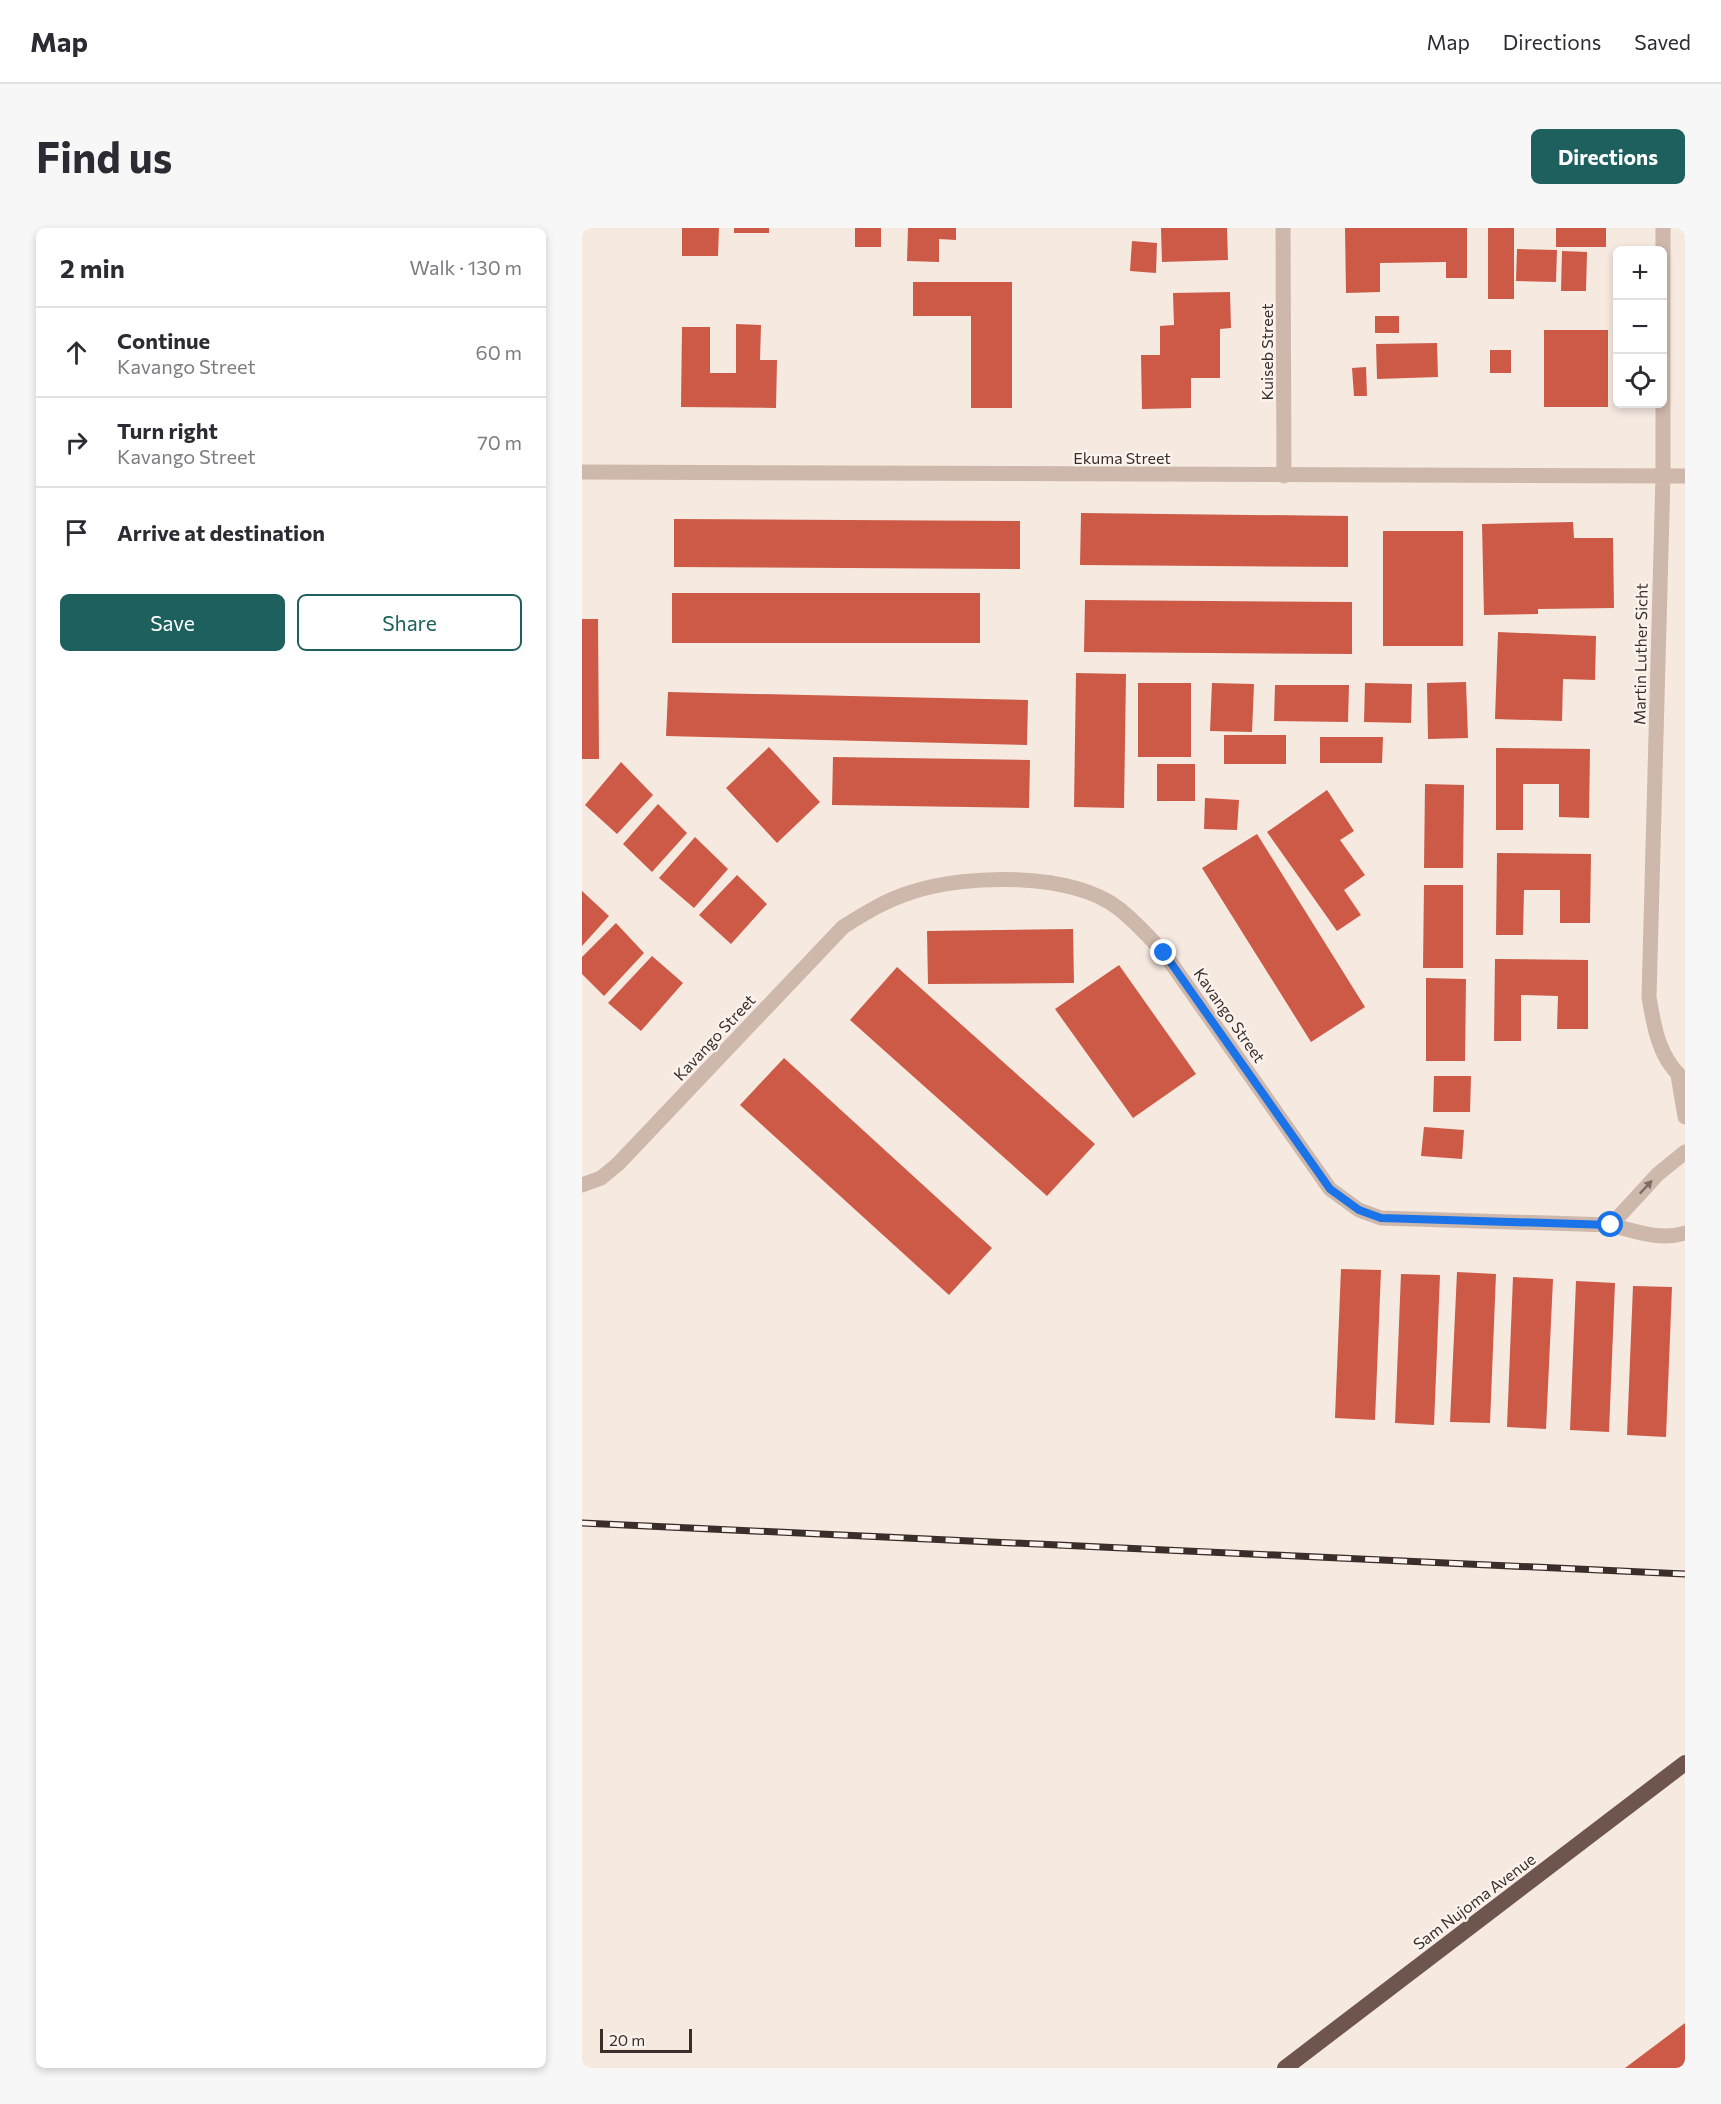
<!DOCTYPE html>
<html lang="en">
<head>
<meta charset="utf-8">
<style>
  body { margin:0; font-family:Commissioner,sans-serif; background:#f7f7f7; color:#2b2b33 }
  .controls { position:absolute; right:18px; top:18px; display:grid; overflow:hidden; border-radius:9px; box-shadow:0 3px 9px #0003 }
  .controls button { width:54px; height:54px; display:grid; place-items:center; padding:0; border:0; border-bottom:2px solid #e1e1e2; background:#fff; color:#2b2b33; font:30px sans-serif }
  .scale { position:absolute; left:18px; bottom:15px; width:92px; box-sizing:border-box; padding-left:6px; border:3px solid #3b2e2a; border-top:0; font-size:16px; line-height:21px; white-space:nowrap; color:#3b2e2a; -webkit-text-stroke:4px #fbf4ee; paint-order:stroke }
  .stop { position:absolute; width:18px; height:18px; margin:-14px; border:4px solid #1a73e8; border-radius:50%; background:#fff }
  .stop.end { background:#1a73e8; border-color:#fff; box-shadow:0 2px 6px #0008 }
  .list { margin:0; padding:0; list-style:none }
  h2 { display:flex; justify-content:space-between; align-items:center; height:78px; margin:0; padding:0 24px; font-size:26px }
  h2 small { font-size:20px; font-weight:400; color:#7c7c81 }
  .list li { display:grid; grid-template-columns:39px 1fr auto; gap:18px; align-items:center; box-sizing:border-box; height:90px; padding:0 24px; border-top:2px solid #e1e1e2 }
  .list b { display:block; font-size:22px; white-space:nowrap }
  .list p { margin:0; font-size:20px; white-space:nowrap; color:#7c7c81 }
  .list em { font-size:20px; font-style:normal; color:#7c7c81 }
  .actions { display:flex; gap:12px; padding:18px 24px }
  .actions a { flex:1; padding:14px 0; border:2px solid #1d605d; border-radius:9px; text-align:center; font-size:21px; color:#1d605d }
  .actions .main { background:#1d605d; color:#fff }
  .icon { flex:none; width:33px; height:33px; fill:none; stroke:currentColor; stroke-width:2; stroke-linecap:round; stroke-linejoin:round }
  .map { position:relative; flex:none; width:1103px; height:1840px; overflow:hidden; border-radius:9px }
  header { display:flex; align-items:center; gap:36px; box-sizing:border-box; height:84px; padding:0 30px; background:#fff; border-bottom:2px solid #e1e1e2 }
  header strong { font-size:28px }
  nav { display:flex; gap:33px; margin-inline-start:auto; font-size:21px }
  .intro { display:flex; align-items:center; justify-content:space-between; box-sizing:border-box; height:144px; padding:0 36px }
  h1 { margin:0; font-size:42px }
  .button { padding:15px 27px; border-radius:9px; background:#1d605d; color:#fff; font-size:21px; font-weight:700 }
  main { display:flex; gap:36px; padding:0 36px }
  aside { flex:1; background:#fff; border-radius:9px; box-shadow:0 3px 9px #0003 }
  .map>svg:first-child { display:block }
  .building { fill:#cc5a47 }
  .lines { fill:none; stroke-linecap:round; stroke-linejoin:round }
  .minor { stroke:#ceb7ab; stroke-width:15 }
  .trunk { stroke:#6e554e; stroke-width:16 }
  .rail-casing { stroke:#3b2e2a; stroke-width:7 }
  .rail { stroke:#fbf4ee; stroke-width:4.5; stroke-dasharray:14; stroke-linecap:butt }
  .oneway { fill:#7d6c64 }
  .route { stroke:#1a73e8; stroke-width:8 }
  .labels { text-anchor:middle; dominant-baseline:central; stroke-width:4.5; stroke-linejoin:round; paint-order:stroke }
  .street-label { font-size:16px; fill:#3b2e2a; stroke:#fbf4ee }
</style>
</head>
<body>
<header>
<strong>Map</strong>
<nav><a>Map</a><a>Directions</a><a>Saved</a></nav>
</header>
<div class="intro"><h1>Find us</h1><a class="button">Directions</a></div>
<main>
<aside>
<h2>2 min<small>Walk · 130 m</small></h2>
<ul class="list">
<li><svg class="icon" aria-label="ahead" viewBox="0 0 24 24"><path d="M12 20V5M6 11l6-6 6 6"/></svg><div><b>Continue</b><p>Kavango Street</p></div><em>60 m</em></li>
<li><svg class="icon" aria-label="right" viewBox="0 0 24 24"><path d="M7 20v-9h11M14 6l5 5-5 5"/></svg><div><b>Turn right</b><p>Kavango Street</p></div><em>70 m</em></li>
<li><svg class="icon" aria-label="arrive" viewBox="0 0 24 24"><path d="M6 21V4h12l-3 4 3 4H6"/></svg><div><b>Arrive at destination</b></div></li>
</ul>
<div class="actions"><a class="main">Save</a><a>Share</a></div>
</aside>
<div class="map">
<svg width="1103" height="1840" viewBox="0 0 1103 1840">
  <rect width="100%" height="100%" fill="#f5e9e0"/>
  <path class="building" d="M 100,0 L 137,0 L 136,28 L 100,28 Z
    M 152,0 L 187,0 L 187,5 L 152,5 Z
    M 273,0 L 299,0 L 299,19 L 273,19 Z
    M 326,0 L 374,0 L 374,12 L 357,11 L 357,34 L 325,33 Z
    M 579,0 L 645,0 L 646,32 L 580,34 Z
    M 763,0 L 885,0 L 885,50 L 864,50 L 864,34 L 798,35 L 798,64 L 764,65 Z
    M 906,0 L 932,0 L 932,71 L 906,71 Z
    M 974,0 L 1024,0 L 1024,19 L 974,19 Z
    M 550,13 L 575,15 L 574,45 L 548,43 Z
    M 935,21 L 975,22 L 974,54 L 934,53 Z
    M 980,23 L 1005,24 L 1004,63 L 979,63 Z
    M 331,54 L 430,54 L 430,180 L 389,180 L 389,88 L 331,88 Z
    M 648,64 L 649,100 L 638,101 L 638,150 L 609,150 L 609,180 L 560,181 L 559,127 L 578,127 L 578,98 L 592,97 L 591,65 Z
    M 793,88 L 817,88 L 817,105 L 793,105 Z
    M 154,96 L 179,97 L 178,132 L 195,132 L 194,180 L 99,179 L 100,99 L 128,99 L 128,145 L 154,145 Z
    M 962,102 L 1026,102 L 1026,179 L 962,179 Z
    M 855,115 L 856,149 L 795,151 L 794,116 Z
    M 908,122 L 929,122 L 929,145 L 908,145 Z
    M 784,139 L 785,168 L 772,168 L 770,140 Z
    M 499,285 L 766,288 L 766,339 L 498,337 Z
    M 92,291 L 438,293 L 438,341 L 92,339 Z
    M 991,294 L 992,310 L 1031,310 L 1032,380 L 956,381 L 956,386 L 902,387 L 900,296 Z
    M 801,303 L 881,303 L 881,418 L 801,418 Z
    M 90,365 L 398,365 L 398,415 L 90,415 Z
    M 503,372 L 770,374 L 770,426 L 502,424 Z
    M 0,391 L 16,391 L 17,531 L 0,531 Z
    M 916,404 L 1014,408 L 1013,452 L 981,451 L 980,493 L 913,491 Z
    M 494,445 L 544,446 L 542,580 L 492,579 Z
    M 884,454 L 886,510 L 846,511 L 845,455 Z
    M 556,455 L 609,455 L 609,529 L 556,529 Z
    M 630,455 L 672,456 L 670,504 L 628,503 Z
    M 783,455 L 830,456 L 829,495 L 782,494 Z
    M 693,457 L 767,457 L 766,494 L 692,493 Z
    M 86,464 L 446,472 L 445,517 L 84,508 Z
    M 642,507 L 704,507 L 704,536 L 642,536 Z
    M 738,509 L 801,509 L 800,535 L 738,535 Z
    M 187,519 L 238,574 L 195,615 L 144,560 Z
    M 914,520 L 1008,521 L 1007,590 L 977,589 L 977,556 L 941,556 L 941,602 L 914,602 Z
    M 251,529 L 448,532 L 447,580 L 250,577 Z
    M 39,534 L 71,567 L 35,606 L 3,577 Z
    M 575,536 L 613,536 L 613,573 L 575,573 Z
    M 843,556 L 882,557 L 881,640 L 842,640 Z
    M 745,562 L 772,603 L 758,612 L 783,647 L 762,662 L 779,687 L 755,703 L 685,604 Z
    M 623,570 L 657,572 L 655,602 L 622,601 Z
    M 76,576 L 105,605 L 70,644 L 41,616 Z
    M 675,606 L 783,779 L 729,814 L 620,640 Z
    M 113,609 L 146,641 L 112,680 L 77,650 Z
    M 915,625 L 1009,626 L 1008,695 L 978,695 L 978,662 L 942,662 L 941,707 L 914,707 Z
    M 155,647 L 185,676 L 149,716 L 117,687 Z
    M 842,657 L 881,657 L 881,740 L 841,740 Z
    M 0,663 L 27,688 L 0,718 Z
    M 34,695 L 62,725 L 22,768 L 0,746 L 0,729 Z
    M 491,701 L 492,755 L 346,756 L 345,703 Z
    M 70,728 L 101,755 L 59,803 L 26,775 Z
    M 913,731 L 1006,732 L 1006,801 L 975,801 L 976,768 L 939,767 L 939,813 L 912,813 Z
    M 537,737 L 614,846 L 551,890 L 473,781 Z
    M 315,739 L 513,916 L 465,968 L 268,792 Z
    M 844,750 L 884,751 L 883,833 L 844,833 Z
    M 202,830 L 410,1020 L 367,1067 L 158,877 Z
    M 852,848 L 889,848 L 888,884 L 851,884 Z
    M 842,899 L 882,902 L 880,931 L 839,928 Z
    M 759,1041 L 799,1042 L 793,1192 L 753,1190 Z
    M 875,1044 L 914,1046 L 908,1195 L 868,1194 Z
    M 819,1046 L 858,1047 L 852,1197 L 813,1195 Z
    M 931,1049 L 971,1051 L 964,1201 L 925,1199 Z
    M 994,1053 L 1033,1055 L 1027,1204 L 988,1202 Z
    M 1051,1058 L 1090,1059 L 1084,1209 L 1045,1207 Z
    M 1103,1795 L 1103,1840 L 1043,1840 Z"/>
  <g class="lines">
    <path class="minor" d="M 701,0 L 702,248
      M 1081,0 L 1081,248 L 1067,769 C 1072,799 1077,832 1103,852
      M 0,244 L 1103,248
      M 1096,847 L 1103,889
      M 0,957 L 19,950 L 36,936 L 261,699 C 283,685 304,672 330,664 C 384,646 489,644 536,680 C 553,693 568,710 582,725 L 748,961 L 777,982 L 799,990 L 1029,997 C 1052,1003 1079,1013 1103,1005
      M 1029,997 L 1076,946 L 1103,924"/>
    <path class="trunk" d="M 703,1840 L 1103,1535"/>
    <g class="rail-casing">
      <path id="rail" d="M 0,1295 L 1103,1346"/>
    </g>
    <use href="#rail" class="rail"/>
  </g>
  <defs><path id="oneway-solid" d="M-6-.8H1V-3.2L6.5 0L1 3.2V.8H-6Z" transform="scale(1.5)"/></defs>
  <use class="oneway" href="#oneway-solid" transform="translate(1064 959) rotate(-47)"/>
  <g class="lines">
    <path class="route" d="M 582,725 L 748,961 L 777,982 L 799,990 L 1029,997"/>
  </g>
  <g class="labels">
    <g class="street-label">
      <text transform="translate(684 124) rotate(-90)">Kuiseb Street</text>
      <text x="540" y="229">Ekuma Street</text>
      <text transform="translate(1058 426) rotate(-89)">Martin Luther Sicht</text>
      <text transform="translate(648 787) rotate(55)">Kavango Street</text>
      <text transform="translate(132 809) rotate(-47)">Kavango Street</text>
      <text transform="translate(892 1673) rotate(-37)">Sam Nujoma Avenue</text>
    </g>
  </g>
</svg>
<div class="controls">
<button>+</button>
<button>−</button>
<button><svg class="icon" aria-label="locate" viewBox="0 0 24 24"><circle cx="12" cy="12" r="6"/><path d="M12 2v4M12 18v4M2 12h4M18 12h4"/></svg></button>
</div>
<div class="scale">20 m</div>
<div class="stop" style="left:1029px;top:997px"></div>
<div class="stop end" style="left:582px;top:725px"></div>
</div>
</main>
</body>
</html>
